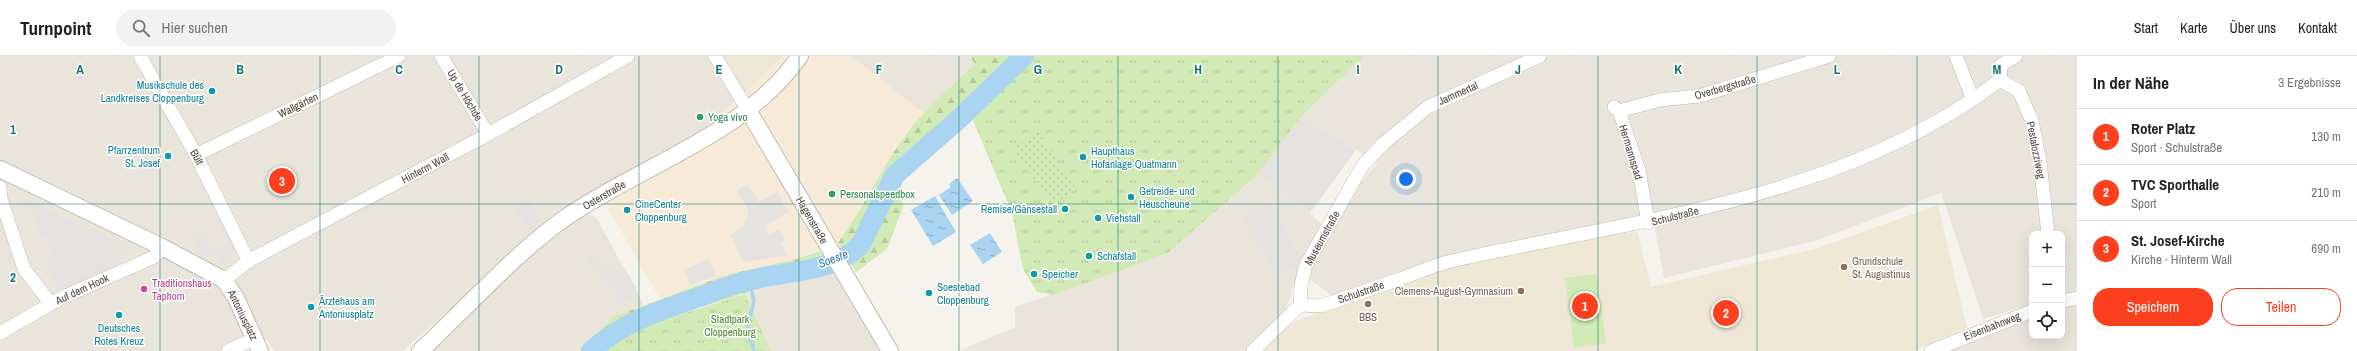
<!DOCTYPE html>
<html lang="de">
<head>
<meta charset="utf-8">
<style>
  body { margin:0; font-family:"Archivo Narrow",sans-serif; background:#f2f2f2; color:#222 }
  .controls { position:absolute; right:12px; bottom:12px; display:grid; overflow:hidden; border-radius:8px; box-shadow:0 4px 16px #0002 }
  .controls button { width:36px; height:36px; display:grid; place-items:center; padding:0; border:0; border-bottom:1px solid #e0e0e0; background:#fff; color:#222; font:20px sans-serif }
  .you { position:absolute; left:1406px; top:123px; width:14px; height:14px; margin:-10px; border:3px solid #fff; border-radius:50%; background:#1a73e8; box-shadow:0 0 0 6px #1a73e833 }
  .badge { display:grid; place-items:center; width:26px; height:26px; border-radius:50%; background:#fc3f1d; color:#fff; font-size:13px; font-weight:700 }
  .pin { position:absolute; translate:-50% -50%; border:2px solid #fff; box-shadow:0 1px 4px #0006 }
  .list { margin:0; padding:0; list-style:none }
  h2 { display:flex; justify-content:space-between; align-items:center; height:52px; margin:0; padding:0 16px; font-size:17px }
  h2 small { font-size:13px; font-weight:400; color:#767676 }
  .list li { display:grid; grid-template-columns:26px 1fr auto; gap:12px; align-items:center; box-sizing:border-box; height:56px; padding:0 16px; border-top:1px solid #e0e0e0 }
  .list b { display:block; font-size:15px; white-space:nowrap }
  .list p { margin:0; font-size:13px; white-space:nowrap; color:#767676 }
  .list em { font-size:13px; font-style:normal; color:#767676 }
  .actions { display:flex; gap:8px; padding:12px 16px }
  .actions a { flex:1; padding:9px 0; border:1px solid #fc3f1d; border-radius:16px; text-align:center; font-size:14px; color:#fc3f1d }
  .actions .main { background:#fc3f1d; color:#fff }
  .icon { flex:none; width:22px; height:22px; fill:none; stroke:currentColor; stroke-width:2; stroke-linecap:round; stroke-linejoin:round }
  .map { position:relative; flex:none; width:2077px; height:295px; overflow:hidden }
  header { display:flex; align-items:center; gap:24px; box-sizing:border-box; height:56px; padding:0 20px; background:#fff; border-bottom:1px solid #e0e0e0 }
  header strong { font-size:19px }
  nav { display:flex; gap:22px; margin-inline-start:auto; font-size:14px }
  .search { width:280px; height:36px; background:#f2f2f2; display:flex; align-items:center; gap:10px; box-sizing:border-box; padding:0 14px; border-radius:22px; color:#767676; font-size:15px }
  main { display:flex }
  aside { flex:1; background:#fff }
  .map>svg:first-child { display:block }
  .residential { fill:#eae5da }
  .commercial { fill:#f7ead8 }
  .education { fill:#efe8d6 }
  .grass { fill:#d2eab5 }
  .forest { fill:url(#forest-firs) }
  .park { fill:url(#park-tufts) }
  .garden { fill:url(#garden-dots) }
  .parking { fill:#e5e3e0 }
  .water { fill:url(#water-ripples) }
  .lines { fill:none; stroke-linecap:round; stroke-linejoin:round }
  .stream { stroke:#a9d4f2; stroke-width:3.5 }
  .river { stroke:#a9d4f2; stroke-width:20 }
  .minor-casing { stroke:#c2bbae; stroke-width:14 }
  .tertiary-casing { stroke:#c2bbae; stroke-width:18 }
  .minor { stroke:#fff; stroke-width:13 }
  .tertiary { stroke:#fff; stroke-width:16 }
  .grid { fill:none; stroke:#0f766e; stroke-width:1; stroke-opacity:0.55 }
  .culture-dot { fill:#0f9aa8; stroke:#fff; stroke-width:1.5 }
  .leisure-dot { fill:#2e9e5b; stroke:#fff; stroke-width:1.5 }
  .education-dot { fill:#8d6e63; stroke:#fff; stroke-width:1.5 }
  .hotel-dot { fill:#d1479c; stroke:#fff; stroke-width:1.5 }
  .labels { text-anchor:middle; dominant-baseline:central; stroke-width:3; stroke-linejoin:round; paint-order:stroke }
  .culture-label { font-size:11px; fill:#0d838f; stroke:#fff; text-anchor:start }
  .street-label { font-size:11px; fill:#4b4439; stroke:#fff }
  .leisure-label { font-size:11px; fill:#27864d; stroke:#fff; text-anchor:start }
  .education-label { font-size:11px; fill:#785e54; stroke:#fff; text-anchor:start }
  .hotel-label { font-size:11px; fill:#b23c85; stroke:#fff; text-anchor:start }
  .park-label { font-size:11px; fill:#4a7f2a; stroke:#fff }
  .water-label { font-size:12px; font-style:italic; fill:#2e7ab2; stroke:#fff }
  .grid-label { font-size:13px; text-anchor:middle; font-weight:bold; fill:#0f766e; stroke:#fff; stroke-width:3; stroke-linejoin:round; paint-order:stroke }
</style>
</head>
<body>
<header>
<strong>Turnpoint</strong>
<div class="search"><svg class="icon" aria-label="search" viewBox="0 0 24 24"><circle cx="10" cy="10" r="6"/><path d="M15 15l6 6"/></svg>Hier suchen</div>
<nav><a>Start</a><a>Karte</a><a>Über uns</a><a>Kontakt</a></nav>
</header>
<main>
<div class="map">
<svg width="2077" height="295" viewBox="0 0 2077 295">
  <defs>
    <pattern id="forest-firs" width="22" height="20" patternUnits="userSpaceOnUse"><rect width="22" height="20" fill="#d2eab5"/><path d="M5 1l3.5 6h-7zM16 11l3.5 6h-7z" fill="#b6ca9c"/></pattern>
    <pattern id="park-tufts" width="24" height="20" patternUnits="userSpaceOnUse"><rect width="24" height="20" fill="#d2eab5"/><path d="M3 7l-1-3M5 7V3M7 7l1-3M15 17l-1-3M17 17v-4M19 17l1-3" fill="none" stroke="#b6ca9c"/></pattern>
    <pattern id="garden-dots" width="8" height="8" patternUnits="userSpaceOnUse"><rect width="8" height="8" fill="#d2eab5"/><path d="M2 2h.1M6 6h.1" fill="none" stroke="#b6ca9c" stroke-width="1.8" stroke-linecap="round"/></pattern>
    <pattern id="water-ripples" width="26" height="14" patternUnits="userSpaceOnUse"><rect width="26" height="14" fill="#a9d4f2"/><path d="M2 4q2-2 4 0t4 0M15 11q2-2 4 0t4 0" fill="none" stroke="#8caec5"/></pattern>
  </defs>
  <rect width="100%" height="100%" fill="#f6f3ec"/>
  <path class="residential" d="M 0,0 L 783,0 L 704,75 L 552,163 L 403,295 L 274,295 L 266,283 L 233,295 L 0,295 Z
    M 851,0 L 970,0 L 975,8 L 923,57 Z
    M 1364,0 L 2077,0 L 2077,238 L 2062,241 L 2062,178 L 2032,178 L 2032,248 L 1983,263 L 1941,137 L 1818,184 L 1664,222 L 1653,162 L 1334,241 L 1305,220 L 1359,129 L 1377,107 L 1302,60 Z
    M 1258,118 L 1310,157 L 1322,169 L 1300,211 L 1284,259 L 1245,295 L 959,295 L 1015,271 L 1015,251 L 1168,197 Z
    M 585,158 L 596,161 L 644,249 L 612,261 L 582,295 L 429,295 L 548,183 Z
    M 831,211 L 880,295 L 771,295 L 745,238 Z
    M 2077,246 L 2077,295 L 1943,295 L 2032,259 L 2032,280 L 2062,280 L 2062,249 Z"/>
  <path class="commercial" d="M 783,0 L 851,0 L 923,57 L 904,81 L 865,142 L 850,171 L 838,187 L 796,203 L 726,219 L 660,243 L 608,152 L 594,135 L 704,75 Z"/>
  <path class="education" d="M 722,0 L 780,0 L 747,35 Z
    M 1938,149 L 1967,272 L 1914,295 L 1260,295 L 1280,275 L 1298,264 L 1450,209 L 1637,175 L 1651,231 L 1818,192 Z"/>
  <path class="grass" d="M 1596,218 L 1606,287 L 1574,292 L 1565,222 Z"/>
  <path class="forest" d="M 970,0 L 1034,0 L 972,62 L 899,125 L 903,151 L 887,193 L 856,216 L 838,187 C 863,153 880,114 905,80 C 924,53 951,31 975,8 Z
    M 820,195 L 831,211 L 646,268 L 619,278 L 595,295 L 582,295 L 612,261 L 726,219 L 796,203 Z"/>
  <path class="park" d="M 1034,0 L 1364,0 L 1302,60 L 1258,118 L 1168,197 L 1053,239 L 1037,236 L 1024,215 L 1021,204 L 1012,157 L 972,62 Z
    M 745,238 L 771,295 L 595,295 L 619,278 Z"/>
  <path class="garden" d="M 1038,75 L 1076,133 L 1051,149 L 1013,92 Z"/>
  <path class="parking" d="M 1302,60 L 1356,94 L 1310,157 L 1258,118 Z
    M 748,128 L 759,146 L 777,136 L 789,156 L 764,170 L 769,179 L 779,173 L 785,183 L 780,187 L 788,199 L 743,206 L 731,179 L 744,170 L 749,156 L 737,134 Z
    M 528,143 L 544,165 L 533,174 L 515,154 Z
    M 27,144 L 129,191 L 115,213 L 57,236 L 48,208 L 55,204 L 45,179 L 41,181 L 36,166 L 38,158 L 24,151 Z
    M 1271,147 L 1303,206 L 1276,221 L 1244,162 Z
    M 222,163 L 238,192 L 229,196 L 231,205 L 222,208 L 216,195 L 202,200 L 195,181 L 202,178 L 209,195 L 228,188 L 219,164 Z
    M 593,196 L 603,211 L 609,209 L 614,216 L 624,211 L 634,228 L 639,241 L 618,247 L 615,236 L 584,202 Z
    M 709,203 L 717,220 L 690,229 L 684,214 Z"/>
  <path class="water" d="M 957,122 L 973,145 L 952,159 L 939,139 L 951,131 L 949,128 Z
    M 935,140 L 956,176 L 933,190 L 911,154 Z
    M 990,177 L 1002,196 L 983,208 L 970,189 Z"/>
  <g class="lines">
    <path class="stream" d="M 749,224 L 754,245 L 748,269 L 754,295"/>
    <path class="river" d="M 591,295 C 623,266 659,255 699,241 C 716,235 733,228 751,224 C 786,215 835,217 861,188 L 895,119 L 959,63 L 1024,0"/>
    <g class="minor-casing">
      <path id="minor" d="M 140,0 L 196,99 L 249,206
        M 441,0 L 488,78
        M 715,0 L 748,54
        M 1956,0 L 1973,44
        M 2000,24 L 2019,35 L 2032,65 L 2040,106 L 2048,178
        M 1614,51 L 1619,55 L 1639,114 L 1648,167
        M 1619,55 L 1660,44 L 1699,40 L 1829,0
        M 196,99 L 399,0
        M 0,131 L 1,143 L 24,213 L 51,248
        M 224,224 L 250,204 L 485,80 L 628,0
        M 2062,245 L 2077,242
        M 1300,249 L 1321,250 C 1347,241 1374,232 1400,223 C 1417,217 1434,209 1451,205 C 1638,163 1842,144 2000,24 L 2001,9 L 2016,0
        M 0,277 L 63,241 L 154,201 L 162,191
        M 228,295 L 254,283
        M 1253,295 L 1300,249 L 1301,229 L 1306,209 L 1363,109 L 1384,87 L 1428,51 L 1540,0
        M 1931,295 L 2032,255"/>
    </g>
    <g class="tertiary-casing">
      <path id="tertiary" d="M 748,54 L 890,295
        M 0,113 L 162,191 L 224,224 L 236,242 L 260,295
        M 420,295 C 468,251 512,200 565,162 C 643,108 744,80 800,0"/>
    </g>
    <use href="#minor" class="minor"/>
    <use href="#tertiary" class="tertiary"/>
  </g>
  <path class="grid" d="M 160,0 L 160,295M 320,0 L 320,295M 479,0 L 479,295M 639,0 L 639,295M 799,0 L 799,295M 959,0 L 959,295M 1118,0 L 1118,295M 1278,0 L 1278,295M 1438,0 L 1438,295M 1598,0 L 1598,295M 1757,0 L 1757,295M 1917,0 L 1917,295M 0,148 L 2077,148"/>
  <g class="culture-dot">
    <circle cx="212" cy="35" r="4"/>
    <circle cx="168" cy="100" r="4"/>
    <circle cx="1083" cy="101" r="4"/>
    <circle cx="1131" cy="141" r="4"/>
    <circle cx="1065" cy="153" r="4"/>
    <circle cx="627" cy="154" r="4"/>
    <circle cx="1098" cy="162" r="4"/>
    <circle cx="1089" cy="200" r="4"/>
    <circle cx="1034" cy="218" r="4"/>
    <circle cx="929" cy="237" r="4"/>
    <circle cx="311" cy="251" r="4"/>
    <circle cx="119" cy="259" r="4"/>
  </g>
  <g class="leisure-dot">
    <circle cx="700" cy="61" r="4"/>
    <circle cx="832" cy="138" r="4"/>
  </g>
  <g class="education-dot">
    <circle cx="1844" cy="211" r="4"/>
    <circle cx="1521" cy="235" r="4"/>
    <circle cx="1368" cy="248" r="4"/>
  </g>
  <circle class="hotel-dot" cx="144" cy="233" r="4"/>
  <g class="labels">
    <g class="culture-label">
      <text x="204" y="29" text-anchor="end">Musikschule des<tspan x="204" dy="13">Landkreises Cloppenburg</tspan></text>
      <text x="160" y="94" text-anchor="end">Pfarrzentrum<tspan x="160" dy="13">St. Josef</tspan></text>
      <text x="1091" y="95">Haupthaus<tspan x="1091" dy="13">Hofanlage Quatmann</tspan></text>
      <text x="1139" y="135">Getreide- und<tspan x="1139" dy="13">Heuscheune</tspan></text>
      <text x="635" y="148">CineCenter<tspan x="635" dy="13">Cloppenburg</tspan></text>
      <text x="1057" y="153" text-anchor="end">Remise/Gänsestall</text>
      <text x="1106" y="162">Viehstall</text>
      <text x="1097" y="200">Schafstall</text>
      <text x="1042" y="218">Speicher</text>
      <text x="937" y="231">Soestebad<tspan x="937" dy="13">Cloppenburg</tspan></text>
      <text x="319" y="245">Ärztehaus am<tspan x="319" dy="13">Antoniusplatz</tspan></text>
      <text x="119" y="272" text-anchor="middle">Deutsches<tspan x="119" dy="13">Rotes Kreuz</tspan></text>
    </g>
    <g class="street-label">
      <text transform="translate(1725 31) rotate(-16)">Overbergstraße</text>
      <text transform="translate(1458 37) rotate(-24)">Jammertal</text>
      <text transform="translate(465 39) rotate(59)">Up de Höchde</text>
      <text transform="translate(298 49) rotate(-26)">Wallgärten</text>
      <text transform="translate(2036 94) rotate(79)">Pestalozziweg</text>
      <text transform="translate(1631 96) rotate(73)">Hermannspad</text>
      <text transform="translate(197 101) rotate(62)">Bült</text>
      <text transform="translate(425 112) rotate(-28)">Hinterm Wall</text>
      <text transform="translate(604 139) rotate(-30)">Osterstraße</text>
      <text transform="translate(1675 160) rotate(-14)">Schulstraße</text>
      <text transform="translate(812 164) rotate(60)">Hagenstraße</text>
      <text transform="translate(1322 182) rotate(-61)">Museumstraße</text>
      <text transform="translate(82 233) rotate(-25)">Auf dem Hook</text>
      <text transform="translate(1361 236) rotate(-19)">Schulstraße</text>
      <text transform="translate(243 259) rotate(64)">Antoniusplatz</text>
      <text transform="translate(1992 270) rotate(-21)">Eisenbahnweg</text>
    </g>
    <g class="leisure-label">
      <text x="708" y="61">Yoga vivo</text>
      <text x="840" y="138">Personalspeedbox</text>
    </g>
    <g class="education-label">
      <text x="1852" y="205">Grundschule<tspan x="1852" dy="13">St. Augustinus</tspan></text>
      <text x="1513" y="235" text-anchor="end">Clemens-August-Gymnasium</text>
      <text x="1368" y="261" text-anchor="middle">BBS</text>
    </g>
    <g class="hotel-label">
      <text x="152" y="227">Traditionshaus<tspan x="152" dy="13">Taphorn</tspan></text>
    </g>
    <g class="park-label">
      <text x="730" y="263">Stadtpark<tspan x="730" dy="13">Cloppenburg</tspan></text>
    </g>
    <g class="water-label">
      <text transform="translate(833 203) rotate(-21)">Soeste</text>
    </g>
  </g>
  <g class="grid-label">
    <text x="80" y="18">A</text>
    <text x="240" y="18">B</text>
    <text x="399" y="18">C</text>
    <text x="559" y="18">D</text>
    <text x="719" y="18">E</text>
    <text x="879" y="18">F</text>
    <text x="1038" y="18">G</text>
    <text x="1198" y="18">H</text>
    <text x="1358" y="18">I</text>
    <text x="1518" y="18">J</text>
    <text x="1678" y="18">K</text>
    <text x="1837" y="18">L</text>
    <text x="1997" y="18">M</text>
    <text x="13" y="78">1</text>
    <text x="13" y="226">2</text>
  </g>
</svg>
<div class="controls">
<button>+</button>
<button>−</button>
<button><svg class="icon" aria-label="locate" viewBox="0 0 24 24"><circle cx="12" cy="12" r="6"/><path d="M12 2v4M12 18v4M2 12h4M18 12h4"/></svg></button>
</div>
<div class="you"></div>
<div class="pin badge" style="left:1585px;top:250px">1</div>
<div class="pin badge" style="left:1726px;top:257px">2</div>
<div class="pin badge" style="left:282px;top:125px">3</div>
</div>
<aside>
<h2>In der Nähe<small>3 Ergebnisse</small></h2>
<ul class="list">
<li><span class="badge">1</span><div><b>Roter Platz</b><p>Sport · Schulstraße</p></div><em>130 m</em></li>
<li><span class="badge">2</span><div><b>TVC Sporthalle</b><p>Sport</p></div><em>210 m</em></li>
<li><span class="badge">3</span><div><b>St. Josef-Kirche</b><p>Kirche · Hinterm Wall</p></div><em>690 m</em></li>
</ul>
<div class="actions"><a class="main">Speichern</a><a>Teilen</a></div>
</aside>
</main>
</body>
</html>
